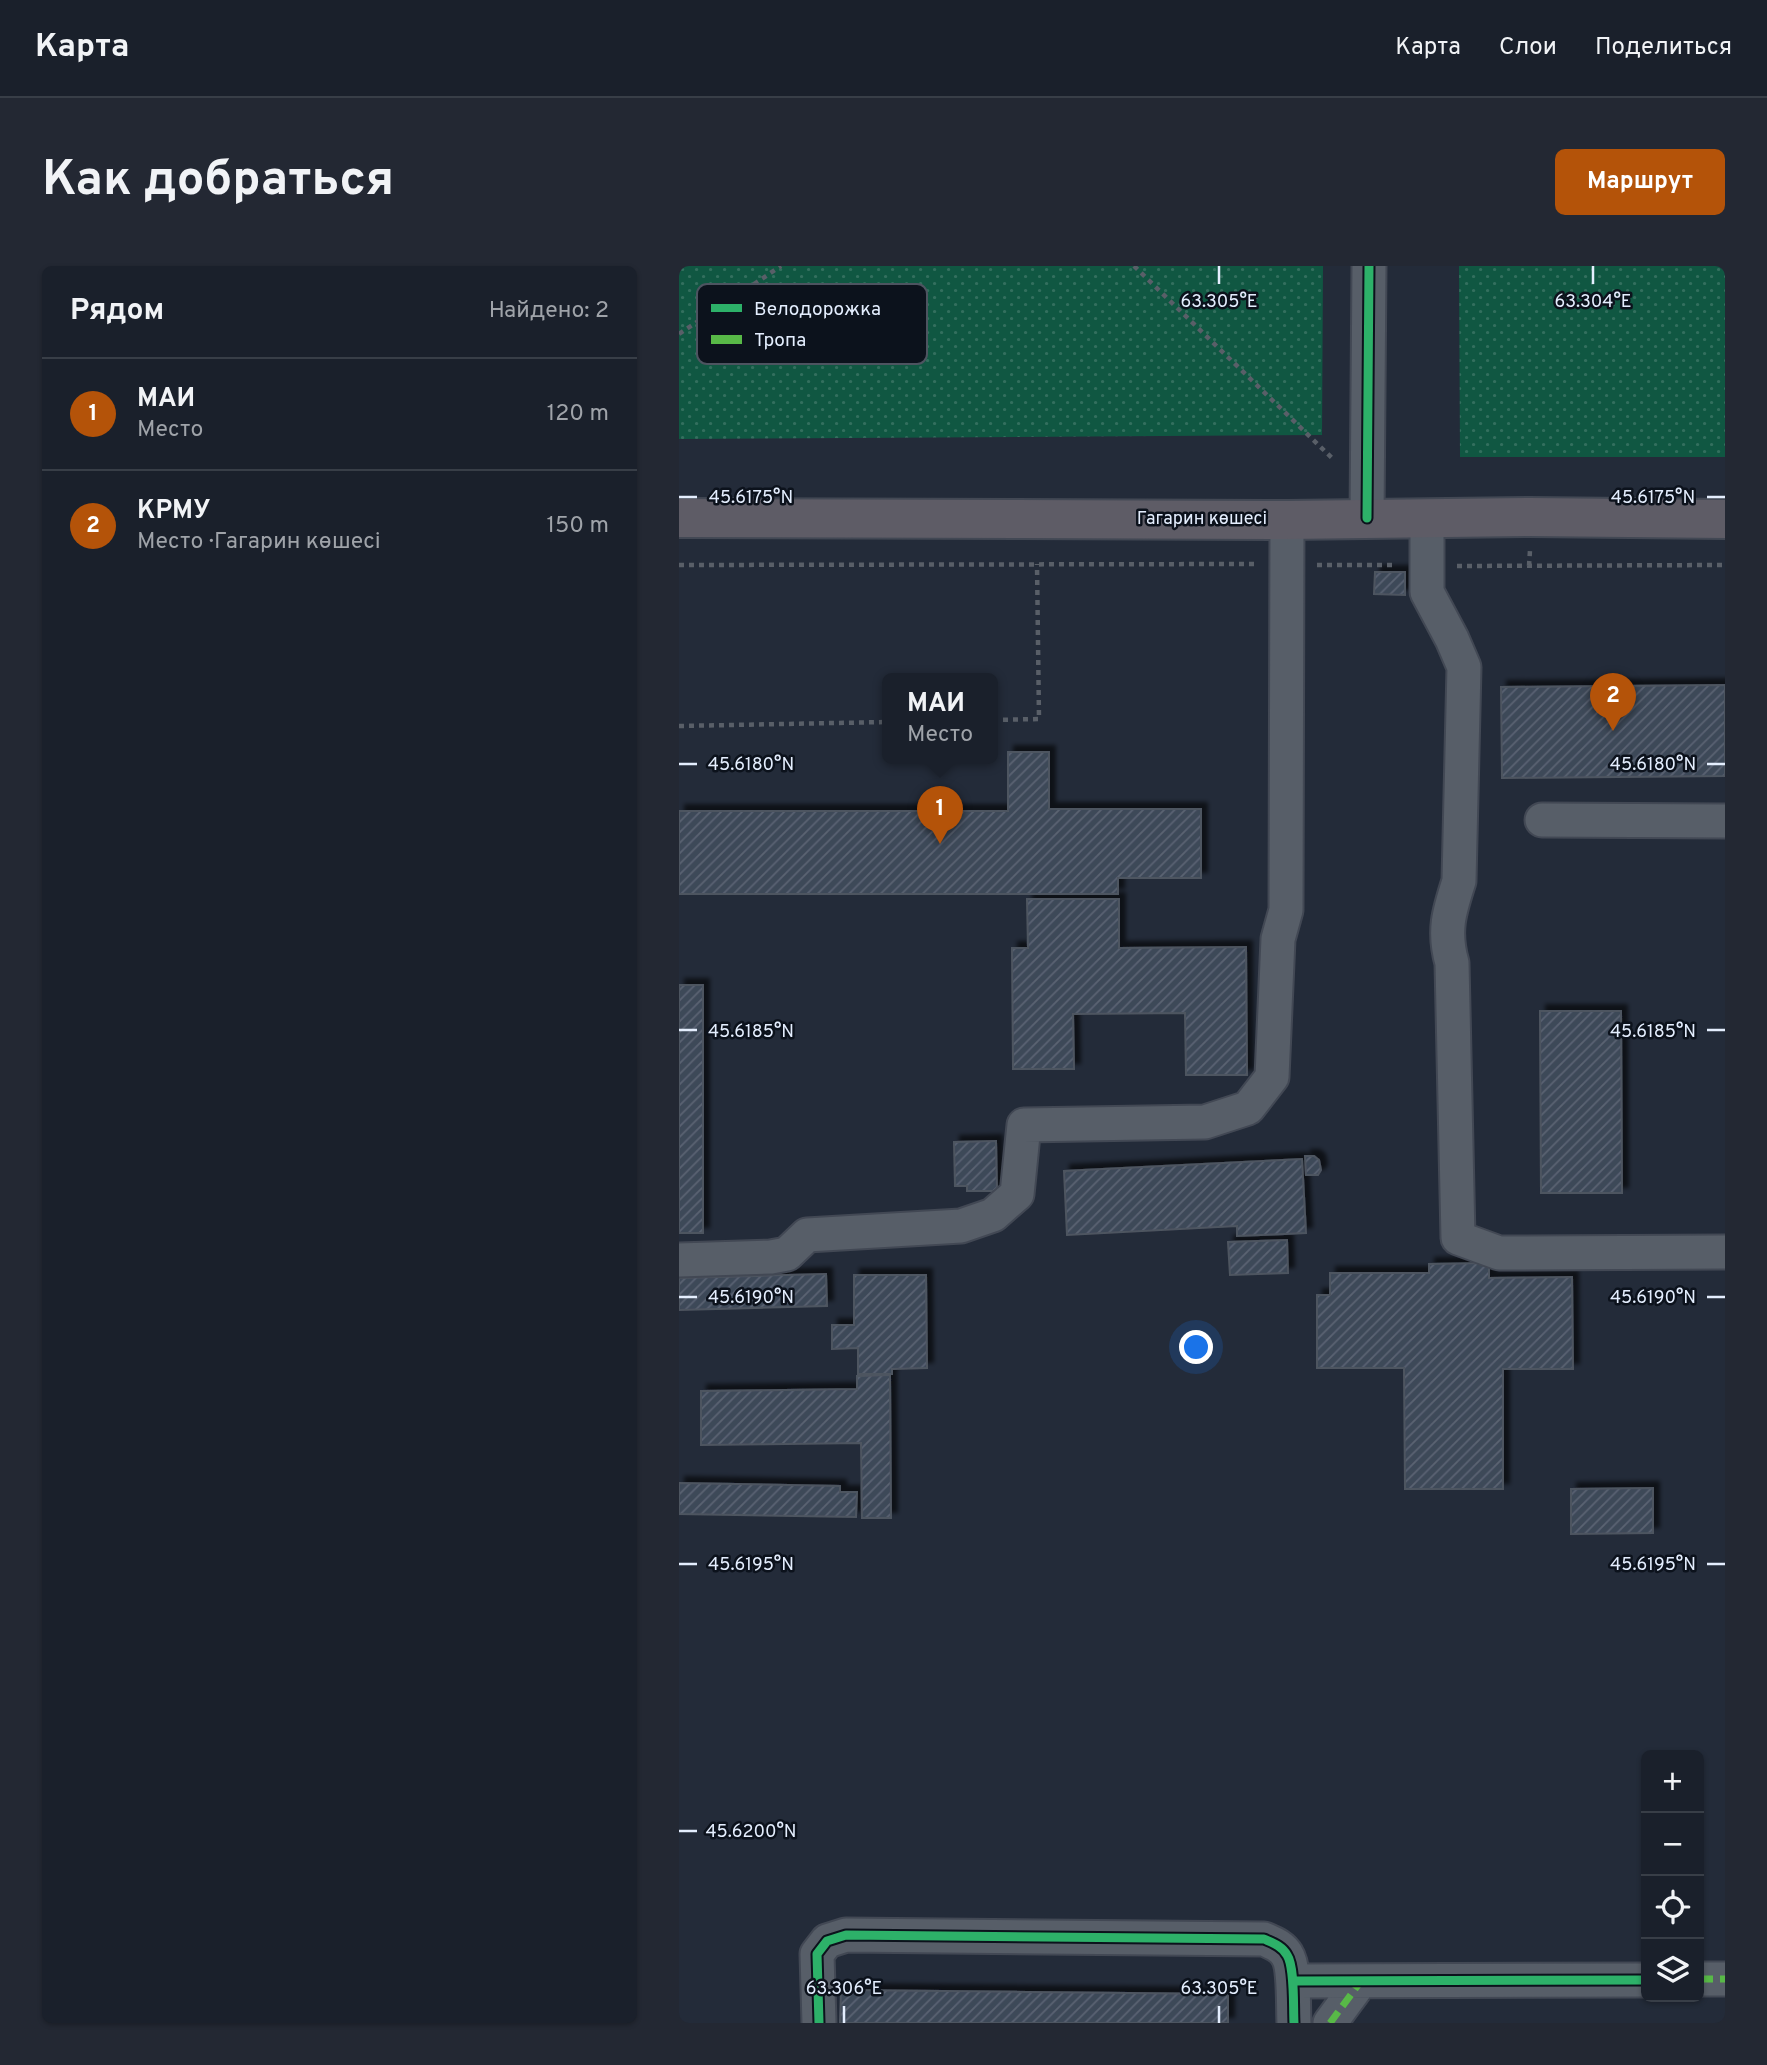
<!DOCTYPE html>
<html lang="ru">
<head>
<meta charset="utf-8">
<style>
  body { margin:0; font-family:Overpass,sans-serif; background:#232833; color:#f1f3f6 }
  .controls { position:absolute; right:21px; bottom:21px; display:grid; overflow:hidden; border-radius:10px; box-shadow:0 2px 5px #0004 }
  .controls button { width:63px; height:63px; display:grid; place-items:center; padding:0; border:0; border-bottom:2px solid #383e47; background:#1a202b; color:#f1f3f6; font:35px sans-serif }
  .you { position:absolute; left:518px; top:1082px; width:24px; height:24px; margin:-18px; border:5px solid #fff; border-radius:50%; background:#1a73e8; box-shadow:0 0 0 10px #1a73e833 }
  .badge { display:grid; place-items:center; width:46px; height:46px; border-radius:50%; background:#b45309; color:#fff; font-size:23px; font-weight:700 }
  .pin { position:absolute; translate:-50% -58px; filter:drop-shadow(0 2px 4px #0008) }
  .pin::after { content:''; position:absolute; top:37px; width:24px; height:21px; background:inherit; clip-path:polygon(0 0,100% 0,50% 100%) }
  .popup { position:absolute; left:203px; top:407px; width:116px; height:91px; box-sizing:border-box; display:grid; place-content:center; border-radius:10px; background:#1a202b; filter:drop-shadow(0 2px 5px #0005); font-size:23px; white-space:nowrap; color:#9fa3a9 }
  .popup b { font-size:26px; color:#f1f3f6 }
  .popup::after { content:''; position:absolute; left:50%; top:100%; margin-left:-14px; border:14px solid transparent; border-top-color:#1a202b }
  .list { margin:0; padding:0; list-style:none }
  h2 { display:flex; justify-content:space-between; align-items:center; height:91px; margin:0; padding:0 28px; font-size:30px }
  h2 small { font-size:23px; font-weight:400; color:#9fa3a9 }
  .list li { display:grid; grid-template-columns:46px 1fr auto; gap:21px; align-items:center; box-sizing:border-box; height:112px; padding:0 28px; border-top:2px solid #383e47 }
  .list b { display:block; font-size:26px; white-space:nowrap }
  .list p { margin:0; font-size:23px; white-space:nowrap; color:#9fa3a9 }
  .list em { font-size:23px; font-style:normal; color:#9fa3a9 }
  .icon { flex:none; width:38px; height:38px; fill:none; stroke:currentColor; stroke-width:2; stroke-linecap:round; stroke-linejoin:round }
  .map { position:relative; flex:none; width:1046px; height:1757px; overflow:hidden; border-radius:10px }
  header { display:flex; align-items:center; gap:42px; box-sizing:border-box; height:98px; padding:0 35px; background:#1a202b; border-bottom:2px solid #383e47 }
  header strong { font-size:33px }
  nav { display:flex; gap:38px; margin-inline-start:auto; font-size:24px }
  .intro { display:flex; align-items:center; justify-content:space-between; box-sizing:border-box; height:168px; padding:0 42px }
  h1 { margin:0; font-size:49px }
  .button { padding:18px 32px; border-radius:10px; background:#b45309; color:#fff; font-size:24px; font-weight:700 }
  main { display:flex; gap:42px; padding:0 42px }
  aside { flex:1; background:#1a202b; border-radius:10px; box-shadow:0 2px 5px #0004 }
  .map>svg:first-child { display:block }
  .park { fill:url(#park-dots) }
  .building { fill:url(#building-hatch); stroke:#4e5560; stroke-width:2; filter:url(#shadow) }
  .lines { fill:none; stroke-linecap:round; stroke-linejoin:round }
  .minor-casing { stroke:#424854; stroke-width:37 }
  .major-casing { stroke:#424854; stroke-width:42 }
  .path { stroke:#595f68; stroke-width:4.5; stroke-dasharray:5 5; stroke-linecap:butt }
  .minor { stroke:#575e68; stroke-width:33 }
  .major { stroke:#5e5c66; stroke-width:38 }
  .quiet { stroke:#58b947; stroke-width:7; stroke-dasharray:14 7; stroke-linecap:butt }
  .cycleway-casing { stroke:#0c121c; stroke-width:13 }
  .cycleway { stroke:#2db169; stroke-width:9 }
  .ticks { fill:none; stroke:#e4eefe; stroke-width:2.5 }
  .labels { text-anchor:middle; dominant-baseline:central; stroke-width:5; stroke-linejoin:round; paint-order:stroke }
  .street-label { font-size:18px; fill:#e4eefe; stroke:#0c121c }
  .key { fill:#0c121c; stroke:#4d5460; stroke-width:2 }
  .key-label { font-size:19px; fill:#e4eefe }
  .ticks-label { font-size:18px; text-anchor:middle; fill:#e4eefe; stroke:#0c121c; stroke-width:5; stroke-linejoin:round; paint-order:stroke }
</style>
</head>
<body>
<header>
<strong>Карта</strong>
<nav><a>Карта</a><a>Слои</a><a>Поделиться</a></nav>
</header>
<div class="intro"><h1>Как добраться</h1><a class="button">Маршрут</a></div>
<main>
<aside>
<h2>Рядом<small>Найдено: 2</small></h2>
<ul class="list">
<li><span class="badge">1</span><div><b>МАИ</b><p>Место</p></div><em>120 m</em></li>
<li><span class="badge">2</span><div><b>КРМУ</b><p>Место · Гагарин көшесі</p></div><em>150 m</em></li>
</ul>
</aside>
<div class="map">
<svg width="1046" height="1757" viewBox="0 0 1046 1757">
  <defs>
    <pattern id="park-dots" width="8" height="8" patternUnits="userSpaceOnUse" patternTransform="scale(1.75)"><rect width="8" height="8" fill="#105742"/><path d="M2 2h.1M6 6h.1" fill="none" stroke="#336f5e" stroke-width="1.8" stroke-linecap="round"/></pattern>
    <pattern id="building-hatch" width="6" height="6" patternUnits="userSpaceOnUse" patternTransform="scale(1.75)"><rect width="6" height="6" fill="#3e4859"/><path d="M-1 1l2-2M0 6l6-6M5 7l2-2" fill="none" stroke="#5a6372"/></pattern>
    <filter id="shadow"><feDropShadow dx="6" dy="-6" stdDeviation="2" flood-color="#0009"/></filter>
  </defs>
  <rect width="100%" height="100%" fill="#232b39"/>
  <path class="park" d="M 0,0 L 644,0 L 643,169 L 0,173 Z
    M 780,0 L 1046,0 L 1046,191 L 781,191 Z"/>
  <path class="building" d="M 696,306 L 726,306 L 726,329 L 695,328 Z
    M 1046,419 L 1046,510 L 823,512 L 822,421 Z
    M 329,486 L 370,486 L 370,543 L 522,543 L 522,612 L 439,612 L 439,628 L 0,628 L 0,545 L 329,545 Z
    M 348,633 L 440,633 L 440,682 L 567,681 L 568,809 L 507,809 L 506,747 L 394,748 L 395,803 L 334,803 L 333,682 L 349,682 Z
    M 0,719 L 24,719 L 24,967 L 0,967 Z
    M 861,745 L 942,745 L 943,927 L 862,927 Z
    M 317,875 L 318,925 L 288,925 L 288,920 L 276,920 L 275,876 Z
    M 626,890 L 635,890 L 640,894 L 642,904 L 639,909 L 627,909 Z
    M 623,893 L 627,967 L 558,970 L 558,960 L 388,969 L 385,905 Z
    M 608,974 L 609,1007 L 551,1009 L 549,976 Z
    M 810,997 L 810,1012 L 893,1011 L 894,1103 L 824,1103 L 824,1223 L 726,1223 L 725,1102 L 638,1102 L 638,1029 L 651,1029 L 651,1007 L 750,1007 L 750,998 Z
    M 147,1008 L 148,1040 L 0,1044 L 0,1012 Z
    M 175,1009 L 247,1009 L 248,1102 L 213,1103 L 213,1108 L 179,1108 L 179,1082 L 153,1083 L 153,1059 L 175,1059 Z
    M 211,1109 L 212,1252 L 183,1252 L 182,1177 L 22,1179 L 22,1125 L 178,1123 L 178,1110 Z
    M 0,1217 L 161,1220 L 161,1226 L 178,1226 L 177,1251 L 0,1248 Z
    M 974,1222 L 974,1267 L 892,1268 L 892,1223 Z
    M 162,1724 L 549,1728 L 549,1757 L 161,1757 Z"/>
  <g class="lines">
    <g class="minor-casing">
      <path id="minor" d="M 688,252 L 690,0
        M 748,252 L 748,326 L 773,373 L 785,401 L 780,615 C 770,646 764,665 773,697 L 779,972 L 820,987 L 1046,986
        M 863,554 L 1046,555
        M 0,994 L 92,991 L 108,988 L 128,969 L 282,960 L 314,949 L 338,928 L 345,859 L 526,856 L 569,842 L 593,811 L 599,673 L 607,644 L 608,254
        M 1020,1713 L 1046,1713
        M 614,1715 L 967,1714
        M 140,1757 L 138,1688 L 148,1675 L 167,1669 L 585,1673 C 594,1677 603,1680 608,1689 C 616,1701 614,1741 615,1757
        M 651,1757 L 682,1715"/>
    </g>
    <g class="major-casing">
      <path id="major" d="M 0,252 L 608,254 L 851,251 L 1046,253"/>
    </g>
    <path class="path" d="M 455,0 L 655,194
      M 0,68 L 102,0
      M 0,299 L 577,298
      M 638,299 L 717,299
      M 778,300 L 1046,299
      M 850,300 L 851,284
      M 314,454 L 360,453 L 358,298
      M 0,460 L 208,456"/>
    <use href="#minor" class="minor"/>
    <use href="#major" class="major"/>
    <path class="quiet" d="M 1020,1713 L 1046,1713
      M 651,1757 L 682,1715"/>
    <g class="cycleway-casing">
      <path id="cycleway" d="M 688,252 L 690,0
        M 614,1715 L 967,1714
        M 140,1757 L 138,1688 L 148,1675 L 167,1669 L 585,1673 C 594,1677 603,1680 608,1689 C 616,1701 614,1741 615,1757"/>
    </g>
    <use href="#cycleway" class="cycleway"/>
  </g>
  <path class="ticks" d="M 540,0 L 540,18M 914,0 L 914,18M 0,231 L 18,231M 1028,231 L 1046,231M 0,498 L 18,498M 1028,498 L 1046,498M 0,764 L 18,764M 1028,764 L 1046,764M 0,1031 L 18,1031M 1028,1031 L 1046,1031M 0,1298 L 18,1298M 1028,1298 L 1046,1298M 0,1565 L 18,1565M 165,1740 L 165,1757M 540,1740 L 540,1757"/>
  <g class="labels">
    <g class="street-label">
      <text x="523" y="253">Гагарин көшесі</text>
    </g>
  </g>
  <rect x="18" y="18" width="230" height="80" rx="10" class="key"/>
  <rect x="32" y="38" width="31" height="8" fill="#2db169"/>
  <rect x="32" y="69" width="31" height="9" fill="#58b947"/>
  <g class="key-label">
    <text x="75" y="49">Велодорожка</text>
    <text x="75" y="80">Тропа</text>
  </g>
  <g class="ticks-label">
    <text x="540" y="41">63.305°E</text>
    <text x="914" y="41">63.304°E</text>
    <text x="974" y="237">45.6175°N</text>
    <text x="72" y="237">45.6175°N</text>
    <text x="974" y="504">45.6180°N</text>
    <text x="72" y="504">45.6180°N</text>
    <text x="974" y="771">45.6185°N</text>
    <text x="72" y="771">45.6185°N</text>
    <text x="974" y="1037">45.6190°N</text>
    <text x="72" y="1037">45.6190°N</text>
    <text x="72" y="1304">45.6195°N</text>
    <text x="974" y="1304">45.6195°N</text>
    <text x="72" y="1571">45.6200°N</text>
    <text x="165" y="1728">63.306°E</text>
    <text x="540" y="1728">63.305°E</text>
  </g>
</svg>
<div class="controls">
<button>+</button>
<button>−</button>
<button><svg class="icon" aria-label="locate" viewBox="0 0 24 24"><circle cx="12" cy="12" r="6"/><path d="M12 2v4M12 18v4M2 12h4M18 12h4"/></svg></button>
<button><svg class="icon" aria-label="layers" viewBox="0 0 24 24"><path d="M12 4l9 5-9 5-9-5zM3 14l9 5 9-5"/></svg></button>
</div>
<div class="you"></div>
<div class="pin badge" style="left:261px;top:578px">1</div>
<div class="popup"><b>МАИ</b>Место</div>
<div class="pin badge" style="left:934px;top:465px">2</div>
</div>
</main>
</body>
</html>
